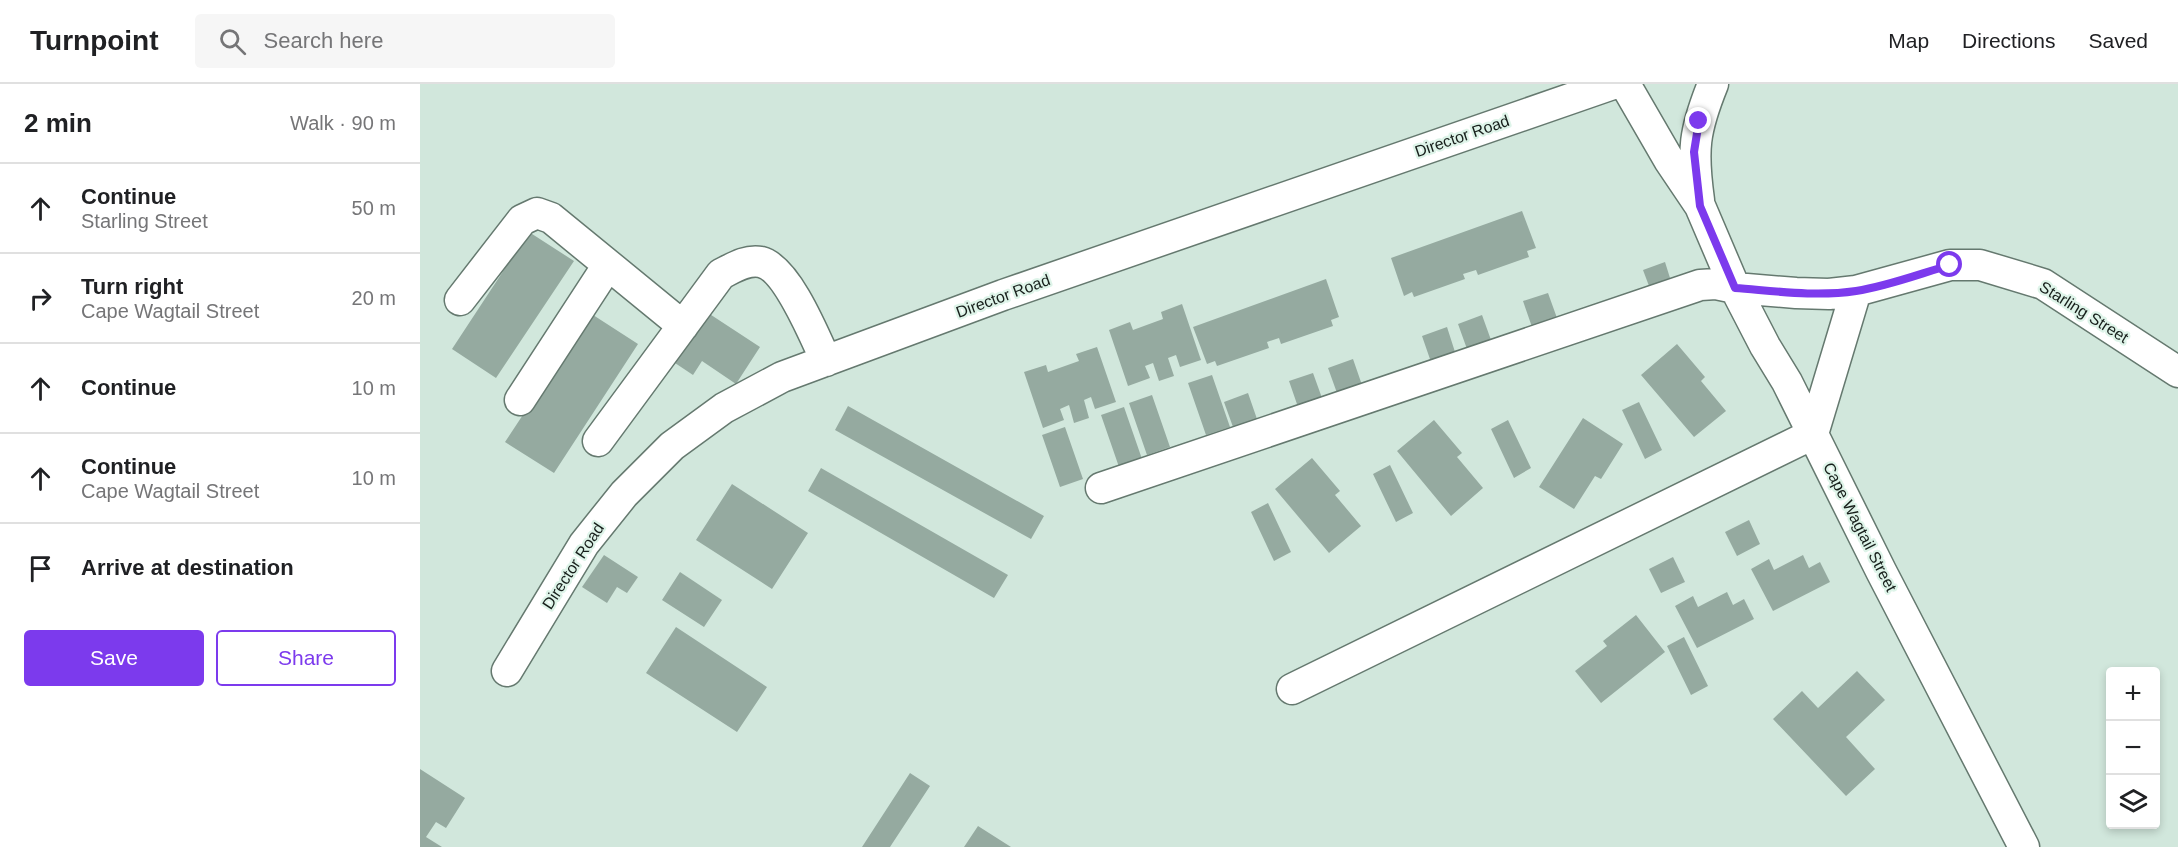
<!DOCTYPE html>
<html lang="en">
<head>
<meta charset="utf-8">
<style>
  body { margin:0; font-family:Arial,sans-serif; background:#f6f6f6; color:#202124 }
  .controls { position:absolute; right:18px; bottom:18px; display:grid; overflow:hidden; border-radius:6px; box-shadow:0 3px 9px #0003 }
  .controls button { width:54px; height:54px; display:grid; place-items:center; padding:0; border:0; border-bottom:2px solid #e0e0e0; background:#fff; color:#202124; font:30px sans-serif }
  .stop { position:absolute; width:18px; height:18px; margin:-14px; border:4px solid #7c3aed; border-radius:50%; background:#fff }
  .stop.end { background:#7c3aed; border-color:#fff; box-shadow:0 2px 6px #0008 }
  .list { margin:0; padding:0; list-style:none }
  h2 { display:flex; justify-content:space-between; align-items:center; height:78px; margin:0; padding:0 24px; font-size:26px }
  h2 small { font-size:20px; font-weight:400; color:#757577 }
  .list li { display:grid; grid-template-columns:39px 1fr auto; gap:18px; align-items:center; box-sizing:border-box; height:90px; padding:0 24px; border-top:2px solid #e0e0e0 }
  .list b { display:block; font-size:22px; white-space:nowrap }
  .list p { margin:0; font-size:20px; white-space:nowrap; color:#757577 }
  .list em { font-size:20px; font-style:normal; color:#757577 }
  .actions { display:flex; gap:12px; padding:18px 24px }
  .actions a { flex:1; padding:14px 0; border:2px solid #7c3aed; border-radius:6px; text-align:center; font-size:21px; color:#7c3aed }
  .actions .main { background:#7c3aed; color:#fff }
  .icon { flex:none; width:33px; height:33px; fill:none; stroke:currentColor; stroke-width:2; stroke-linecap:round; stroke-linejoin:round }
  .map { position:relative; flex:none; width:1758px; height:763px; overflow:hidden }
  header { display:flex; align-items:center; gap:36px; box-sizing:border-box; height:84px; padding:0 30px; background:#fff; border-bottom:2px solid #e0e0e0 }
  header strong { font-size:28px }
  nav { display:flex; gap:33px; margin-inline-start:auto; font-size:21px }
  .search { width:420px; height:54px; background:#f6f6f6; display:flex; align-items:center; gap:15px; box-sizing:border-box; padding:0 21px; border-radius:6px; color:#757577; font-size:22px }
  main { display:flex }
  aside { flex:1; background:#fff }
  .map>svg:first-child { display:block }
  .building { fill:#95aaa0 }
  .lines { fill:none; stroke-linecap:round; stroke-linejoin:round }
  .minor-casing { stroke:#65796f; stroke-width:33 }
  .minor { stroke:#fff; stroke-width:30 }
  .route { stroke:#7c3aed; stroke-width:8 }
  .labels { text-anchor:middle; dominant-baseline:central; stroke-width:4.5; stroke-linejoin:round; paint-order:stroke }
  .street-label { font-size:16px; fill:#171f1b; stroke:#def4e9 }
</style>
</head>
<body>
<header>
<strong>Turnpoint</strong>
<div class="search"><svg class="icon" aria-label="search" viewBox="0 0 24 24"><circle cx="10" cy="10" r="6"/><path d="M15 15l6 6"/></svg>Search here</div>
<nav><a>Map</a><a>Directions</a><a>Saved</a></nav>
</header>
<main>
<aside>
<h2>2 min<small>Walk · 90 m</small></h2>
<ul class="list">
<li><svg class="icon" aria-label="ahead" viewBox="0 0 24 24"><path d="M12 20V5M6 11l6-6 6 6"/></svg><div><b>Continue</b><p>Starling Street</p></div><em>50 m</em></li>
<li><svg class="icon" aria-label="right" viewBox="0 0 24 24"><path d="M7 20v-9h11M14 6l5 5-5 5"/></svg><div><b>Turn right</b><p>Cape Wagtail Street</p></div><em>20 m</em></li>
<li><svg class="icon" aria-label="ahead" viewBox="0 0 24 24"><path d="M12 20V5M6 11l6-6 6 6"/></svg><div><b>Continue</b></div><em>10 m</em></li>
<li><svg class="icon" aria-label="ahead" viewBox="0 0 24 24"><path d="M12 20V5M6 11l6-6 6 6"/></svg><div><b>Continue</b><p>Cape Wagtail Street</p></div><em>10 m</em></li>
<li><svg class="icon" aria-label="arrive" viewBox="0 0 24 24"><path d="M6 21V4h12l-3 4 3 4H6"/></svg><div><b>Arrive at destination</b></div></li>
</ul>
<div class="actions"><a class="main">Save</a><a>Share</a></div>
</aside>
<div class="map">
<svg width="1758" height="763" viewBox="0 0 1758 763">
  <rect width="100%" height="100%" fill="#d1e7dc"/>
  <path class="building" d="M 1102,127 L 1116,164 L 1107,167 L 1109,173 L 1058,191 L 1056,186 L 1043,190 L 1045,195 L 994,213 L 992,208 L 984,212 L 971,174 Z
    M 109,148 L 154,177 L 76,294 L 32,265 Z
    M 1245,178 L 1250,194 L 1229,202 L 1223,186 Z
    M 906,195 L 919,233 L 911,236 L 913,242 L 861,260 L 859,254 L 847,258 L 849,264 L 797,282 L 795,277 L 787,280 L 773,243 Z
    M 1128,209 L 1137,234 L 1112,243 L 1103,217 Z
    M 762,220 L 781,276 L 760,283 L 756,271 L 748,274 L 754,292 L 739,297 L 733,279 L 725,282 L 730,294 L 708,302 L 689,246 L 710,238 L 713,246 L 743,235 L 741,228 Z
    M 282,225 L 340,263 L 316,300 L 282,277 L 273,291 L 249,275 Z
    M 170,229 L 218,260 L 134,389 L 85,358 Z
    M 1062,231 L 1071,256 L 1047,265 L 1038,240 Z
    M 1027,243 L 1035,268 L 1011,278 L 1002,252 Z
    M 1257,260 L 1285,293 L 1281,297 L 1306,327 L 1274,353 L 1221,291 Z
    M 677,263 L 696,318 L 675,325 L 671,313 L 664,316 L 669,334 L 654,339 L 649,321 L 640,325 L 644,336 L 623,344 L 604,288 L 626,281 L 628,288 L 659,277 L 656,270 Z
    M 933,275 L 942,301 L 917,309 L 908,284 Z
    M 893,289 L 902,314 L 878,323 L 869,297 Z
    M 792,291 L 810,343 L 786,351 L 768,299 Z
    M 828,309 L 837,335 L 813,343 L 804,318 Z
    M 732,311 L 750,363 L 727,371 L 709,319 Z
    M 1219,318 L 1242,366 L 1225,375 L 1202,326 Z
    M 428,322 L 624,432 L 611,455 L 415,346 Z
    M 704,323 L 722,375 L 699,383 L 681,331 Z
    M 1163,334 L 1203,360 L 1181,395 L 1175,392 L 1154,425 L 1119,403 Z
    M 1014,336 L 1042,369 L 1037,373 L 1063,404 L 1031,432 L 977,367 Z
    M 1088,336 L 1111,384 L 1094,394 L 1071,345 Z
    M 645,343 L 663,395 L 640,403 L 622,351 Z
    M 892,374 L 920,407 L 915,411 L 941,442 L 909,469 L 855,405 Z
    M 970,381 L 993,429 L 976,438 L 953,390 Z
    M 401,384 L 588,491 L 574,514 L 388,407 Z
    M 312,400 L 388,449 L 352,505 L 276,456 Z
    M 848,419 L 871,468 L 854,477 L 831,428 Z
    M 1329,436 L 1340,460 L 1317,472 L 1305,448 Z
    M 184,471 L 218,493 L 207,509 L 197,503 L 187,519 L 162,503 Z
    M 1383,471 L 1389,484 L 1400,478 L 1410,498 L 1353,527 L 1331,485 L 1349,475 L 1354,486 Z
    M 1253,473 L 1265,498 L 1241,509 L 1229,485 Z
    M 260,488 L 302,516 L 284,543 L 242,516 Z
    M 1307,508 L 1313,521 L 1324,515 L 1334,535 L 1277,564 L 1255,522 L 1273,512 L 1278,523 Z
    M 1216,531 L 1245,568 L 1181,619 L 1155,587 L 1187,562 L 1183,557 Z
    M 256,543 L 347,603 L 317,648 L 226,589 Z
    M 1264,553 L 1288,602 L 1271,611 L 1247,562 Z
    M 1437,587 L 1465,616 L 1426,653 L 1455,685 L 1426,712 L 1353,635 L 1382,607 L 1398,624 Z
    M 0,685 L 45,714 L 26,744 L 16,738 L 6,753 L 22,763 L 0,763 Z
    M 490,689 L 510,702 L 470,763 L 442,763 Z
    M 558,742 L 591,763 L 544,763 Z"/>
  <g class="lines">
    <g class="minor-casing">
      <path id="minor" d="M 1205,0 L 1249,76 L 1280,122 L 1315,204 L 1345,262 L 1367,298 L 1461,487 L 1604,763
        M 1279,116 C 1272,66 1274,47 1293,0
        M 40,216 L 102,136 L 117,129 L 131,134 L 263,242
        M 100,316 L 188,181
        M 178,357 L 301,190 C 313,184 327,175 341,178 C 367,184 395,253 406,277
        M 681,404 L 1280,201 L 1296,200 L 1315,204 L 1376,209 L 1409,210 L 1436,207 L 1530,181 L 1560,181 L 1623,200 L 1758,288
        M 87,587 L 164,460 L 204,410 L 252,362 L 304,324 L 362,293 L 583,211 L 1193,0
        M 872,605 L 1393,350 L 1436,207"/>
    </g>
    <use href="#minor" class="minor"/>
  </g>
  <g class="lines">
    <path class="route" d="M 1279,37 L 1274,68 L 1280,122 L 1315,204 C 1355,207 1396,213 1436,207 C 1468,202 1499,190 1530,181"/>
  </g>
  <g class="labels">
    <g class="street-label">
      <text transform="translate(1042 52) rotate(-19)">Director Road</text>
      <text transform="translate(583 212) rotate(-20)">Director Road</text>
      <text transform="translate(1664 228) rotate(32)">Starling Street</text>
      <text transform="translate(1440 443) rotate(63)">Cape Wagtail Street</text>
      <text transform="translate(153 482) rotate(-57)">Director Road</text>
    </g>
  </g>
</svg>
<div class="controls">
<button>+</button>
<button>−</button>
<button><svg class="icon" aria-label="layers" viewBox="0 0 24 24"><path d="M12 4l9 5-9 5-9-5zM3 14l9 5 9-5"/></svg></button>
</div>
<div class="stop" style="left:1530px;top:181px"></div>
<div class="stop end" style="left:1279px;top:37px"></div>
</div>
</main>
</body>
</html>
